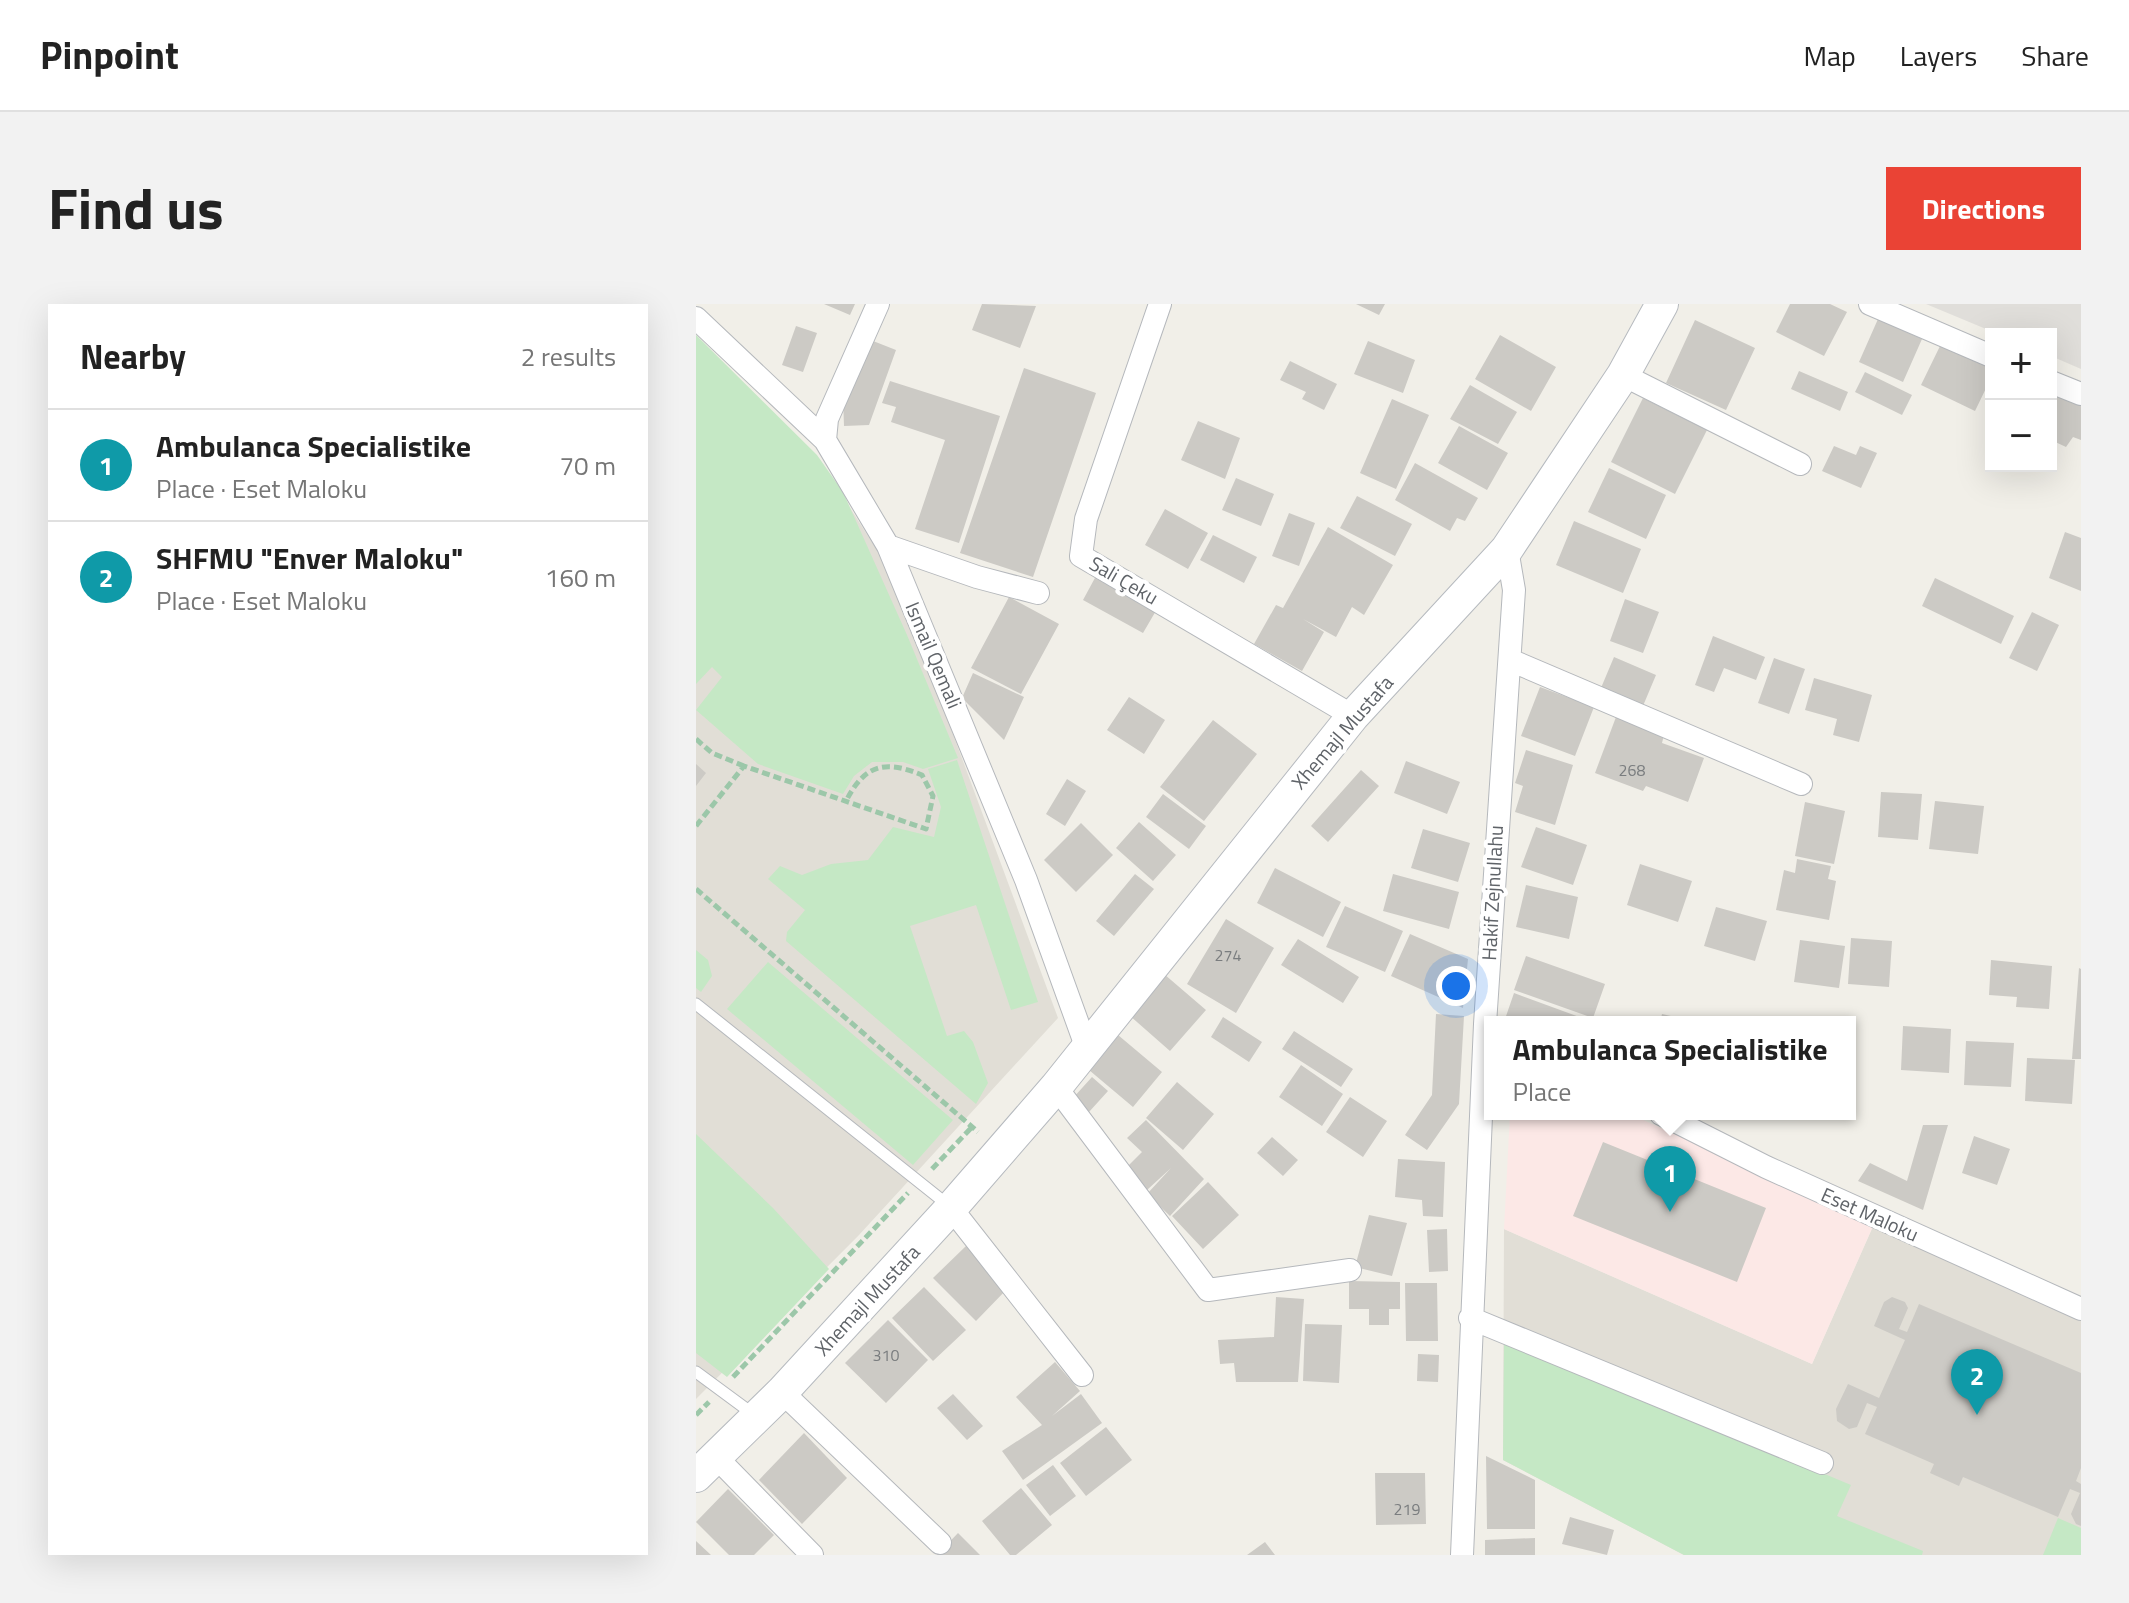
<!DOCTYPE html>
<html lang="en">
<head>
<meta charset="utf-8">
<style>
  body { margin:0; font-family:"Titillium Web",sans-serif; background:#f2f2f2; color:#222 }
  .controls { position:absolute; right:24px; top:24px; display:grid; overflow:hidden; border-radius:0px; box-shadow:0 8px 32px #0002 }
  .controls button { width:72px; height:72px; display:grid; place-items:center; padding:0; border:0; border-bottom:2px solid #e0e0e0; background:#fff; color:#222; font:40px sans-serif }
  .you { position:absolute; left:760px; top:682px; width:28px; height:28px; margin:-20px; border:6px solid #fff; border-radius:50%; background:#1a73e8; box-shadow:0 0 0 12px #1a73e833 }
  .badge { display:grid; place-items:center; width:52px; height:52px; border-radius:50%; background:#ea4335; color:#fff; font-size:26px; font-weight:700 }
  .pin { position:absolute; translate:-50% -66px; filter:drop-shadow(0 2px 4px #0008) }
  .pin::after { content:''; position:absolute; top:42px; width:28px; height:24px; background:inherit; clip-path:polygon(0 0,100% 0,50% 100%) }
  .popup { position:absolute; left:788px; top:712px; width:372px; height:104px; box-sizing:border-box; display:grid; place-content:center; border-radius:0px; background:#fff; filter:drop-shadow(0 2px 6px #0005); font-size:26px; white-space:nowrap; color:#767676 }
  .popup b { font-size:30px; color:#222 }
  .popup::after { content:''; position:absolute; left:50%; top:100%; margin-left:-16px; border:16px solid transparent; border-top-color:#fff }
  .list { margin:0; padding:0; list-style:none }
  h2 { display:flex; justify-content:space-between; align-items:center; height:104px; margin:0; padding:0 32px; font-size:34px }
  h2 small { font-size:26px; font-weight:400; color:#767676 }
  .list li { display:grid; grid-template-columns:52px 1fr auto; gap:24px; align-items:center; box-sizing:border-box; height:112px; padding:0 32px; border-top:2px solid #e0e0e0 }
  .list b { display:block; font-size:30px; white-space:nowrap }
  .list p { margin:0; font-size:26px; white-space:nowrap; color:#767676 }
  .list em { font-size:26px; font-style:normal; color:#767676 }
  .map { position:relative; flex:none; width:1385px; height:1251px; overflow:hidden; border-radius:0px }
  header { display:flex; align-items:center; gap:48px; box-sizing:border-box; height:112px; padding:0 40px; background:#fff; border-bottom:2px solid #e0e0e0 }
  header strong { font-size:38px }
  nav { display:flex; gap:44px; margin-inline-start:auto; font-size:28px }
  .intro { display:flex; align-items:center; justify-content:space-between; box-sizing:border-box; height:192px; padding:0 48px }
  h1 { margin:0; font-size:56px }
  .button { padding:20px 36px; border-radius:0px; background:#ea4335; color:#fff; font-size:28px; font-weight:700 }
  main { display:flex; gap:48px; padding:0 48px }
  aside { flex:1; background:#fff; border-radius:0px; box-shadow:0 8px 32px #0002 }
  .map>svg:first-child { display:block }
  .industrial { fill:#e0deda }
  .education { fill:#e1ded6 }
  .medical { fill:#fce8e6 }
  .green { fill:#c5e8c5 }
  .building { fill:#cccac5 }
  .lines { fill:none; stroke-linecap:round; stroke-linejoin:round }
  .lane-casing { stroke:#b5b8bc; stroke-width:13 }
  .street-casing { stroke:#b5b8bc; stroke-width:24 }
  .secondary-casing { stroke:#b6babf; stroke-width:34 }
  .path { stroke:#9cc7a9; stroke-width:5; stroke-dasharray:8 4; stroke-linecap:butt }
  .lane { stroke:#fff; stroke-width:11 }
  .street { stroke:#fff; stroke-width:22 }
  .secondary { stroke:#fff; stroke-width:32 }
  .labels { text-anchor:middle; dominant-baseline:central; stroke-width:8; stroke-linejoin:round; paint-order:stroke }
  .number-label { font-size:16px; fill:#7a7d7f }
  .street-label { font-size:20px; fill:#5f6368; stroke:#fff }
</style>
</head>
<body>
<header>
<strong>Pinpoint</strong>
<nav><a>Map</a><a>Layers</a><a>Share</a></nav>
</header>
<div class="intro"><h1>Find us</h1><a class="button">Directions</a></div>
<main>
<aside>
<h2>Nearby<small>2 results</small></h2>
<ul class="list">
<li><span class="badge" style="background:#0f9aa8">1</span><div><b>Ambulanca Specialistike</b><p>Place · Eset Maloku</p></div><em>70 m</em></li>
<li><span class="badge" style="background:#0f9aa8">2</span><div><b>SHFMU &quot;Enver Maloku&quot;</b><p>Place · Eset Maloku</p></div><em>160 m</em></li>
</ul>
</aside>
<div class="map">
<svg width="1385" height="1251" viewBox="0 0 1385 1251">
  <rect width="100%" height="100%" fill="#f1efe8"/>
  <path class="industrial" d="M 1230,0 L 1385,0 L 1385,65 L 1355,52 L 1355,30 L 1302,30 Z"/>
  <path class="education" d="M 0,35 L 142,185 L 200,276 L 362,714 L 163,931 L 0,1095 Z
    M 1178,920 L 1385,1017 L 1385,1251 L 988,1251 L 807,1156 L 808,925 L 1116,1060 Z"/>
  <path class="medical" d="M 814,810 L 934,810 L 1178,920 L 1116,1060 L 808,925 Z"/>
  <path class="green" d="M 0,31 L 121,151 L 147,188 L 211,331 L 262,454 L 227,465 L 207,458 L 176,458 L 158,472 L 147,490 L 62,460 L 0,406 L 26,373 L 16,363 L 0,380 Z
    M 261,456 L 342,698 L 315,706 L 280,601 L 214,622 L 251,732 L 268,727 L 277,738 L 292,779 L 280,800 L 90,637 L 91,628 L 109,606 L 72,575 L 84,562 L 106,571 L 135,560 L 172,556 L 197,523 L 238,533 L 245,503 L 232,465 Z
    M 0,646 L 12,656 L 16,672 L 5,688 L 0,684 Z
    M 72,658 L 257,816 L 217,861 L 31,705 Z
    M 0,830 L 77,904 L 133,965 L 31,1073 L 0,1049 Z
    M 808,1036 L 1155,1181 L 1141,1212 L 1227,1247 L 1226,1251 L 988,1251 L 807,1156 Z
    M 1362,1214 L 1385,1224 L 1385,1251 L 1347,1251 Z"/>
  <path class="building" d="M 128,0 L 159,0 L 154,11 Z
    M 286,0 L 340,2 L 324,44 L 276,26 Z
    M 660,0 L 689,0 L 683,11 Z
    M 1094,0 L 1134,0 L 1151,8 L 1128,52 L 1080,28 Z
    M 1182,15 L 1226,35 L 1207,78 L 1163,58 Z
    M 999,16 L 1059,44 L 1030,106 L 970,79 Z
    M 100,22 L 121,29 L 107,68 L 86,61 Z
    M 804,31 L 860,63 L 835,107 L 779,75 Z
    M 172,35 L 200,46 L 173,121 L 148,122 L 147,93 Z
    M 672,37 L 719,56 L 707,89 L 658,70 Z
    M 1245,40 L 1295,64 L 1295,74 L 1279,107 L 1225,81 Z
    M 594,57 L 641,80 L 628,106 L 606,95 L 610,88 L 584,76 Z
    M 328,64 L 400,89 L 337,273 L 264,249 Z
    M 1103,67 L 1152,88 L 1144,107 L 1095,85 Z
    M 1169,68 L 1216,91 L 1206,111 L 1159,88 Z
    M 194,77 L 304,112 L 263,239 L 219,225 L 249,136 L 195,118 L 200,103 L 186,99 Z
    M 774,81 L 821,108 L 802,140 L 754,115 Z
    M 1355,85 L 1385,99 L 1385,136 L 1377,133 L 1370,143 L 1355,136 Z
    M 947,94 L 1011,126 L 979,190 L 915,158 Z
    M 696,95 L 733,111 L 700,185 L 664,169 Z
    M 502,117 L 544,134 L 529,175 L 485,156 Z
    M 763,122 L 812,149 L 791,186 L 742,159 Z
    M 1138,142 L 1160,151 L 1164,142 L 1181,149 L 1165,184 L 1126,167 Z
    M 719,159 L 782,194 L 769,217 L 761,214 L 754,227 L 699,196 Z
    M 913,164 L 970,191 L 950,235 L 892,208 Z
    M 540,174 L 578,190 L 565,222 L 526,206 Z
    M 661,192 L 716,220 L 699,252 L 644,224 Z
    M 469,205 L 512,229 L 492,265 L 449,241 Z
    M 593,209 L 619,219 L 603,262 L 576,252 Z
    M 878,217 L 945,245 L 927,289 L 860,261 Z
    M 632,223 L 697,261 L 668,311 L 656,303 L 640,333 L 607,315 L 628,328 L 606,367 L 558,340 L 580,301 L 587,304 Z
    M 1369,228 L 1385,234 L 1385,287 L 1353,274 Z
    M 517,231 L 561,253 L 548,279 L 504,256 Z
    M 400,272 L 461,305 L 447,329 L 387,296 Z
    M 1239,274 L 1318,312 L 1305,340 L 1226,302 Z
    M 313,293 L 363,320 L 325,390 L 275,364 Z
    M 929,295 L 963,308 L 947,349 L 914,337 Z
    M 1336,308 L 1363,321 L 1341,367 L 1313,354 Z
    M 1017,332 L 1069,353 L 1060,376 L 1028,364 L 1018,388 L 999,381 Z
    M 918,353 L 960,371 L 944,409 L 902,391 Z
    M 1078,354 L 1109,365 L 1093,410 L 1062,399 Z
    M 277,369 L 328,393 L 308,436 L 266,394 Z
    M 1118,374 L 1176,391 L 1163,438 L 1137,431 L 1141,415 L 1109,406 Z
    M 844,383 L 898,403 L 879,452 L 825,432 Z
    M 433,393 L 469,416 L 448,450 L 411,426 Z
    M 920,413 L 968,431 L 966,439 L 1008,454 L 992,498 L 950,482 L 947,487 L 899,469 Z
    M 517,416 L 561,450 L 508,517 L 464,483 Z
    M 830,446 L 877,461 L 859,521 L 819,508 L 827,482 L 819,479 Z
    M 710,457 L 764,478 L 751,510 L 698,489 Z
    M 0,460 L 10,469 L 0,482 Z
    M 665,466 L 683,482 L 632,538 L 615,522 Z
    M 371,475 L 390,487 L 369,522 L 350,510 Z
    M 1185,488 L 1226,490 L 1222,536 L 1182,533 Z
    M 467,490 L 510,522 L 493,545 L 450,513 Z
    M 1239,497 L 1288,502 L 1282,550 L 1233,545 Z
    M 1109,498 L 1149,507 L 1138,560 L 1099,552 Z
    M 443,518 L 480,551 L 457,577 L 420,544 Z
    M 385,519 L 417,551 L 380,588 L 348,556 Z
    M 840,523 L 891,541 L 877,581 L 825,563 Z
    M 727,525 L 774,539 L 762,578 L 715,564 Z
    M 1101,555 L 1135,562 L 1132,575 L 1140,577 L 1133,616 L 1080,606 L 1088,566 L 1099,569 Z
    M 944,560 L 996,577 L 982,618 L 931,601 Z
    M 579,564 L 645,598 L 627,633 L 561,599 Z
    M 439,570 L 458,585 L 418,632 L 400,617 Z
    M 697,570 L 763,588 L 753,625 L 687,607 Z
    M 830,581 L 882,593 L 873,635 L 820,623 Z
    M 649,602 L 707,627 L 689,668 L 630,643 Z
    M 1020,603 L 1071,617 L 1059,657 L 1008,642 Z
    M 530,615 L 578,644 L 540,709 L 491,680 Z
    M 714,630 L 772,655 L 767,704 L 695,672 Z
    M 1155,634 L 1196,637 L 1193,683 L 1152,680 Z
    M 602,635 L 663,673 L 647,699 L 585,661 Z
    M 1104,636 L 1149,642 L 1143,684 L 1098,678 Z
    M 830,652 L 909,680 L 897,714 L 818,686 Z
    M 1295,656 L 1356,662 L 1353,705 L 1320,703 L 1321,693 L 1293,691 Z
    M 1383,664 L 1385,665 L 1385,755 L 1376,755 Z
    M 468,670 L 510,706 L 474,747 L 433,711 Z
    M 818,689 L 897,718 L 808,718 Z
    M 740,710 L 768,712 L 763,800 L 731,846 L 709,831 L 736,791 Z
    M 966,710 L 997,717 L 997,718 L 964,718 Z
    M 527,713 L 566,738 L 553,758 L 515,733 Z
    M 1207,722 L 1255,725 L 1253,769 L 1205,766 Z
    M 598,727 L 657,765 L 645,783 L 586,745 Z
    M 422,731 L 466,768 L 437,803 L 393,766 Z
    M 1270,737 L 1318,739 L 1315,783 L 1268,781 Z
    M 1331,754 L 1379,756 L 1376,800 L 1329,797 Z
    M 605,761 L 647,790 L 626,822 L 583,793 Z
    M 396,773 L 412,787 L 393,808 L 377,794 Z
    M 481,778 L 518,810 L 487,846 L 450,814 Z
    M 654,793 L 691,817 L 667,853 L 630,828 Z
    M 450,816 L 508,875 L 474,912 L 451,890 L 475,864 L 451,886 L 430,864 L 446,848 L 431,834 Z
    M 1227,821 L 1252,821 L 1227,906 L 1162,877 L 1174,859 L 1211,877 Z
    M 1278,832 L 1314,845 L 1301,881 L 1266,869 Z
    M 576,833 L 602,856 L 587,872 L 561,849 Z
    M 907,838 L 1070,904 L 1041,978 L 877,912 Z
    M 702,855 L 749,858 L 747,913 L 727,912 L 726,896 L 699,893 Z
    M 512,878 L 543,911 L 507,945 L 476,912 Z
    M 673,911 L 711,919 L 696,972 L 659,963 Z
    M 751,925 L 752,967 L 733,968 L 731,926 Z
    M 270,942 L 312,984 L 280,1017 L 237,974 Z
    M 653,977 L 704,978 L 704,1005 L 693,1005 L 693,1021 L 673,1021 L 673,1005 L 653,1005 Z
    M 709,979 L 741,979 L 742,1037 L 710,1037 Z
    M 228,983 L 270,1026 L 237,1057 L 196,1014 Z
    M 580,993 L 608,995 L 602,1078 L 540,1078 L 538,1059 L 524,1060 L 522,1036 L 578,1033 Z
    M 1196,993 L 1209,998 L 1212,1004 L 1203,1025 L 1211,1028 L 1223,1000 L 1385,1069 L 1385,1164 L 1380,1177 L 1385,1180 L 1385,1222 L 1380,1220 L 1375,1210 L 1384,1189 L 1374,1185 L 1362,1213 L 1267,1173 L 1263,1182 L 1234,1169 L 1238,1160 L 1169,1130 L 1181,1103 L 1171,1099 L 1161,1123 L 1153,1125 L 1141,1117 L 1140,1105 L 1152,1080 L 1183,1094 L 1209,1036 L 1178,1022 L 1188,998 Z
    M 192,1016 L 232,1056 L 190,1099 L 149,1059 Z
    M 609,1020 L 646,1021 L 643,1079 L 607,1077 Z
    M 722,1050 L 743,1051 L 742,1078 L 721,1077 Z
    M 359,1058 L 384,1087 L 356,1112 L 385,1090 L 406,1119 L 327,1176 L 306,1147 L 346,1121 L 320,1093 Z
    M 257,1090 L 287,1122 L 271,1136 L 241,1104 Z
    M 410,1123 L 436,1156 L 390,1192 L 364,1159 Z
    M 108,1129 L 151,1174 L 106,1220 L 63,1176 Z
    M 790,1152 L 839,1176 L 839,1225 L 791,1225 Z
    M 357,1161 L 380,1192 L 354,1212 L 330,1181 Z
    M 679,1169 L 729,1169 L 730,1220 L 680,1221 Z
    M 325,1184 L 356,1221 L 320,1251 L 314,1251 L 286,1217 Z
    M 32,1185 L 78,1231 L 58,1251 L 33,1251 L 0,1218 Z
    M 874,1213 L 918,1226 L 911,1251 L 866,1240 Z
    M 262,1229 L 284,1251 L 241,1251 Z
    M 839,1234 L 839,1251 L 789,1251 L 789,1236 Z
    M 0,1237 L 15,1251 L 0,1251 Z
    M 569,1238 L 579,1251 L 551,1251 Z"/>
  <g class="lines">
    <g class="lane-casing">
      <path id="lane" d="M 0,700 L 252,901
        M 0,1068 L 57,1110"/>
    </g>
    <g class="street-casing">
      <path id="street" d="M 464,0 L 390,215 L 385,252 L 657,412
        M 1174,0 L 1295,52
        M 0,14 L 129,136 L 192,242 L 330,576 L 390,742
        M 927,71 L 1104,160
        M 1355,78 L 1385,90
        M 129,136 L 131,115 L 182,0
        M 192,242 L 281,273 L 342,289
        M 814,356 L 1105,480
        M 360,783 L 512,986 L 654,966
        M 965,810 L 1070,863 L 1385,1005
        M 255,904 L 386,1071
        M 774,1014 L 1126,1159
        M 86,1088 L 244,1239
        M 20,1153 L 116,1251
        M 766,1251 L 789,720 L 818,286 L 811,245"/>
    </g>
    <g class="secondary-casing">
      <path id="secondary" d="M 0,1172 L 86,1088 L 255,904 L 360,783 L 657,412 L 811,245 L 927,71 L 966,0"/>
    </g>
    <path class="path" d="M 0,435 L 16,449 L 48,462
      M 0,522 L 48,462 L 230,525 L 237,492 L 226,471 C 187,455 168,461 149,499
      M 0,585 L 282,828
      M 236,865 L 276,823
      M 37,1073 L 212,889
      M 0,1111 L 13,1098"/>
    <use href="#lane" class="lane"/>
    <use href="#street" class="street"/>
    <use href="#secondary" class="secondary"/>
  </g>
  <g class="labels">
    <g class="number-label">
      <text x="936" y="466">268</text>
      <text x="532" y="651">274</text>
      <text x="190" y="1051">310</text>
      <text x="711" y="1205">219</text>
    </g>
    <g class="street-label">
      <text transform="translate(428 276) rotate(30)">Sali Çeku</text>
      <text transform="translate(238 351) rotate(67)">Ismail Qemali</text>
      <text transform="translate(646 428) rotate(-49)">Xhemajl Mustafa</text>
      <text transform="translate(796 589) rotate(-87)">Hakif Zejnullahu</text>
      <text transform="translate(1174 910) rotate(24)">Eset Maloku</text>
      <text transform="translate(171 996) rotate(-47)">Xhemajl Mustafa</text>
    </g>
  </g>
</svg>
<div class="controls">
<button>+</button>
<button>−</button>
</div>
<div class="you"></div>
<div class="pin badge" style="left:974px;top:908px;background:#0f9aa8">1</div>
<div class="popup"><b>Ambulanca Specialistike</b>Place</div>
<div class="pin badge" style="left:1281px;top:1111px;background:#0f9aa8">2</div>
</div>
</main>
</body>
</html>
